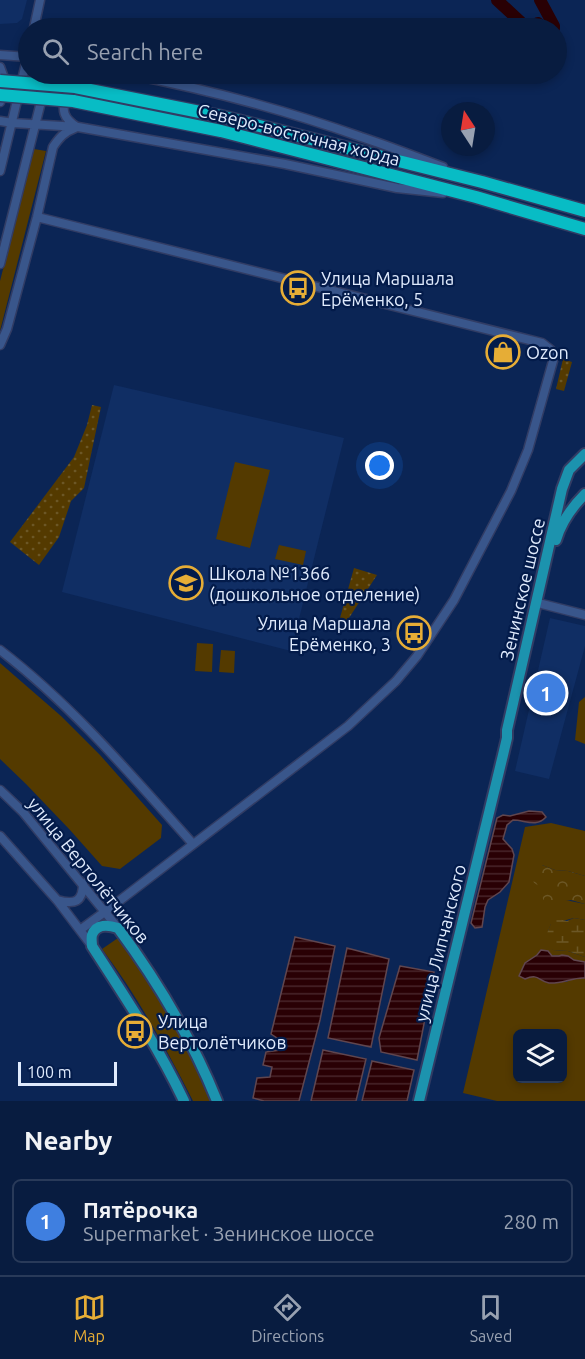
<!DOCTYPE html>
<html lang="en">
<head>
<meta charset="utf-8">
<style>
  body { margin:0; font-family:Ubuntu,sans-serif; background:#112547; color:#f1f3f6 }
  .controls { position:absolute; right:18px; bottom:18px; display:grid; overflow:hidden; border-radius:9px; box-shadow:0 3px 9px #0003 }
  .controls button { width:54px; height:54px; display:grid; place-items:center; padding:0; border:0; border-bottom:2px solid #293a59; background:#081c40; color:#f1f3f6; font:30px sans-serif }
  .compass { position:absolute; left:441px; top:102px; width:54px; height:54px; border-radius:50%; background:#081c40; box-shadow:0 3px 9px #0003; rotate:348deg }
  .scale { position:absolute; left:18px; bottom:15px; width:99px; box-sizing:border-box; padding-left:6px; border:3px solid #e0ebfd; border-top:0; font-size:16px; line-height:21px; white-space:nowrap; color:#e0ebfd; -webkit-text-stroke:4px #031b4a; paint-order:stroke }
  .you { position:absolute; left:380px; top:466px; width:21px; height:21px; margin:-15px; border:4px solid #fff; border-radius:50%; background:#1a73e8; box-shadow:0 0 0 9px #1a73e833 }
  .badge { display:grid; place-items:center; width:39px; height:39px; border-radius:50%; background:#e6ad36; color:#fff; font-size:20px; font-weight:700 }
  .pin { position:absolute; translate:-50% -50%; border:3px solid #fff; box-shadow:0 2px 6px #0006 }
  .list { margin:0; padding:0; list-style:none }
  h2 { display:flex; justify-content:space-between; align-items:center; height:78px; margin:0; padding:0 24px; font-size:26px }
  h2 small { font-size:20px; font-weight:400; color:#98a1b1 }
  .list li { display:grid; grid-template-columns:39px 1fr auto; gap:18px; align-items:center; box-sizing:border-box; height:84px; margin:0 12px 12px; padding:0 12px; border:2px solid #293a59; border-radius:9px }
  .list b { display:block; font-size:22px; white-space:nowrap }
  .list p { margin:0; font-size:20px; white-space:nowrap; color:#98a1b1 }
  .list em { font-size:20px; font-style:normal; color:#98a1b1 }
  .icon { flex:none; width:33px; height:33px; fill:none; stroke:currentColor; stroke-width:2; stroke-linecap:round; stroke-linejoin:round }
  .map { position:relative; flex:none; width:585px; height:1101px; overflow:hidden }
  .search { position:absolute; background:#081c40; box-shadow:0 3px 9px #0003; left:18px; right:18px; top:18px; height:66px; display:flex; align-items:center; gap:15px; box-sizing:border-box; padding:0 21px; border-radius:33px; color:#98a1b1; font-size:22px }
  .sheet { height:174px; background:#081c40 }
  nav { display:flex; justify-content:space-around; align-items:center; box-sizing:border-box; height:84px; border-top:2px solid #293a59; background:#081c40; font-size:16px; color:#98a1b1 }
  nav a { display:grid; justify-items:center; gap:3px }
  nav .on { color:#e6ad36 }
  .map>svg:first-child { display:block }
  .built { fill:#102e64 }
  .grass { fill:#543a00; fill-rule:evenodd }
  .forest { fill:url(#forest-crowns) }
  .wetland { fill:url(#wetland-marsh) }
  .park { fill:url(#park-dots) }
  .water { fill:url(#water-rules); stroke:#60464f; stroke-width:1.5 }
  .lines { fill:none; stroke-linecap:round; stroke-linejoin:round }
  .river { stroke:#290004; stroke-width:12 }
  .minor-casing { stroke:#313c64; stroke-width:11 }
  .major-casing { stroke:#313c64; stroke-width:14 }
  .highway-casing { stroke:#313c64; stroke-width:15 }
  .minor { stroke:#39568b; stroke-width:8 }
  .major { stroke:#1c93ae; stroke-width:10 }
  .highway { stroke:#08bcc5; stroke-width:12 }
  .highway-bridge-casing { stroke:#313c64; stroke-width:15; stroke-linecap:butt }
  .highway-bridge { stroke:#08bcc5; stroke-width:12 }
  .labels { text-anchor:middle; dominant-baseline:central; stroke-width:4.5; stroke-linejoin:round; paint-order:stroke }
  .street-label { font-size:18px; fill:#e0ebfd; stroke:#031b4a }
  .poi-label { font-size:18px; fill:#e0ebfd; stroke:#031b4a; text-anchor:start }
</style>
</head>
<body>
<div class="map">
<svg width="585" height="1101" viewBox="0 0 585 1101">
  <defs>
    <pattern id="forest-crowns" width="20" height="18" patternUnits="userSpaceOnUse" patternTransform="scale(1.5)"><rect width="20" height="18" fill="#543a00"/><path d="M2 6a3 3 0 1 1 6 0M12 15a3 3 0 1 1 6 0" fill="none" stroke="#6c5726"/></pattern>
    <pattern id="wetland-marsh" width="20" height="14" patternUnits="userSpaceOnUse" patternTransform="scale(1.5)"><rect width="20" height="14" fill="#543a00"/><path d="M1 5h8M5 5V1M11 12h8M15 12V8" fill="none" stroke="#6c5726"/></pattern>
    <pattern id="park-dots" width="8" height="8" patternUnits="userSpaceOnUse" patternTransform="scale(1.5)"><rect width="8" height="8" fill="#543a00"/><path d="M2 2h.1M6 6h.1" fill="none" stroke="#6c5726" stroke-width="1.8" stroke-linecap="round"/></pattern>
    <pattern id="water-rules" width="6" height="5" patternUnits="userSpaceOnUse" patternTransform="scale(1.5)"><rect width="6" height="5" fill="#290004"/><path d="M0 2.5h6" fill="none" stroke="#48252a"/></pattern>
  </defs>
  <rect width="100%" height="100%" fill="#0b2555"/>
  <path class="built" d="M 0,0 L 27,0 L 22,19 L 17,23 L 0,24 Z
    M 114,385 L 344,438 L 291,651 L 62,592 Z
    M 550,618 L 585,626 L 585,646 L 549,779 L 515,771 Z"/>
  <path class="grass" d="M 34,149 L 46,151 L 0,331 L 0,281 Z
    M 235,462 L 270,470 L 250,548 L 216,539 Z
    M 279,545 L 306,551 L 303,565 L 275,559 Z
    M 197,643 L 213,644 L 212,672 L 195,671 Z
    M 221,650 L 235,651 L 234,673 L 219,672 Z
    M 0,663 L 61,716 L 100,755 L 162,825 L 161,838 L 120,869 L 102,866 L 70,830 L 26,784 L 0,759 Z
    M 585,697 L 585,744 L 575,740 L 579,702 Z
    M 551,823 L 585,831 L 585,876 L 568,871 L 555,870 L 542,865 L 541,894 C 556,898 570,901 585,904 L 585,920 L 574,918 L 551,924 L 548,931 L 553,950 L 568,951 L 585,957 L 585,962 L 574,960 L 568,956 L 537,955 L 525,963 L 532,976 L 539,977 L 544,981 L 566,982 L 573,979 L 585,978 L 585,1101 L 497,1101 L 463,1093 L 525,827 ZM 518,1034 L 562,1034 L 562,1078 L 518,1078 Z
    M 118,938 L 153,989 L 187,1048 L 211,1101 L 193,1101 C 166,1048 138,997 102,949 Z"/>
  <path class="forest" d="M 542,865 L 555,870 L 568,871 L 585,876 L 585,904 L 571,900 L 564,901 L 558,904 L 551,903 L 544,901 L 541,894 L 541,887 L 534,883 L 530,870 L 536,866 Z"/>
  <path class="wetland" d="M 553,918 L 567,921 L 574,918 L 585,920 L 585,957 L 568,951 L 553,950 C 541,938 549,931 553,918 Z"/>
  <path class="park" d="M 563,359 L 572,362 L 564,391 L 556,389 Z
    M 92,405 L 101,407 L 84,488 L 71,501 L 59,537 L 39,565 L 10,542 L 74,457 L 87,425 Z
    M 354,568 L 377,575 L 347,621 L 340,618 Z"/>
  <path class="water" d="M 529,811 L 542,812 L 546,817 C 536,828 525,820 513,820 L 507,825 L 503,839 L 512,849 L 514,855 L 509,882 L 500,892 L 488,900 L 485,907 L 482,927 L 475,928 L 471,923 L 497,818 L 503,815 L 510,816 Z
    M 295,937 L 335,946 L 320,1020 L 299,1101 L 264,1101 L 253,1098 L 257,1078 L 270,1077 L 272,1067 L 263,1065 L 266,1052 L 280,1050 L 280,1040 L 271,1034 Z
    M 347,948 L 389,959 L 371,1047 L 328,1038 Z
    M 541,950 L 548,951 L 552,956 L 559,956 L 562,955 L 568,956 L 574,960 L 585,962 L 585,978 C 573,977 562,984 549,983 C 538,981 539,973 525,979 L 519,976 L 525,963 L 537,955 Z
    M 400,966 L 434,972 L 417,1060 L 381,1052 L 379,1038 Z
    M 323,1050 L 366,1059 L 356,1101 L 311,1101 Z
    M 372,1061 L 414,1070 L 407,1101 L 362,1101 Z"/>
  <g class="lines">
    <path class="river" d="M 497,0 L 527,28 L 538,23 L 544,28
      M 540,0 L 554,26 L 554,28"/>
    <g class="minor-casing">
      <path id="minor" d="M 34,28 L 40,0
        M 0,55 L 28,57
        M 0,67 L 4,78 L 0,102
        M 76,74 C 68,80 67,86 65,96 C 62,111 63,118 77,127
        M 127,74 C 206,89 285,110 361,137 C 389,146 416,157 443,167
        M 0,121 L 13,123 L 78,127 L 285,164 L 397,188 L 443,193
        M 0,171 L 28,55
        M 37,217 L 542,343 L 551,350 L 553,361 L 528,450 L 511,491 L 454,600 L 417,656 L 396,681 L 348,726 L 106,911 L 80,930
        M 0,264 L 48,74
        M 0,345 L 7,329 L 37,217 L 53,147 C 59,138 64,132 75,128
        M 542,604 L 585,615
        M 0,650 C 73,706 132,776 193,844
        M 0,790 L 23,812 L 118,928
        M 0,836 L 57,900 L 92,946
        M 57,900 C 75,905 83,902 83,883"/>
    </g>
    <g class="major-casing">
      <path id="major" d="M 556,540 C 561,523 572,507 585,494
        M 184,1101 C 158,1046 125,997 92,946 C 92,942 91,939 92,935 C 96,923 109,925 118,928 C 158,982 192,1039 217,1101
        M 419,1101 L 503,755 L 507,738 L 507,730 L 562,489 L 569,470 L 585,454"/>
    </g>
    <g class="highway-casing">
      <path id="highway" d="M 75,87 L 220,116 L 482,182 L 585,211
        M 73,101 L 221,131 L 476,197 L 585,229"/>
    </g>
    <use href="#minor" class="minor"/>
    <use href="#major" class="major"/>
    <use href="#highway" class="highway"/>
    <g class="highway-bridge-casing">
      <path id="highway-bridge" d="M 0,81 L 75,87
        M 0,95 L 73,101"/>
    </g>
    <use href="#highway-bridge" class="highway-bridge"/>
  </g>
  <defs>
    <g id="bus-ring" transform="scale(1.725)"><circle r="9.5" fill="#031b4a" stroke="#e6ad36" stroke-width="1.5"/><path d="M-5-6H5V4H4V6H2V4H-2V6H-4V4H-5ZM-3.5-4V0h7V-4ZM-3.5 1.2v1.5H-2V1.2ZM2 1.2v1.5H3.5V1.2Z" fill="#e6ad36"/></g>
    <g id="shop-ring" transform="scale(1.725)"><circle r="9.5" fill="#031b4a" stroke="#e6ad36" stroke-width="1.5"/><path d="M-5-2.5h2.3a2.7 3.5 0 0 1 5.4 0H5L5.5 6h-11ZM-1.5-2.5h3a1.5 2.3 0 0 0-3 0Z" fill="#e6ad36"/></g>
    <g id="school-ring" transform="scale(1.725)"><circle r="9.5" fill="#031b4a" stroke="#e6ad36" stroke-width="1.5"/><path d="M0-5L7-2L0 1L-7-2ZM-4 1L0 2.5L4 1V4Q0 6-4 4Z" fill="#e6ad36"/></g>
  </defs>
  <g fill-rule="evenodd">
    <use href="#bus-ring" x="298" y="288"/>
    <use href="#shop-ring" x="503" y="352"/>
    <use href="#school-ring" x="186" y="583"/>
    <use href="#bus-ring" x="414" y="633"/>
    <use href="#bus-ring" x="135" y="1031"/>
  </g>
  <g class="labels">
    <g class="street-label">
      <text transform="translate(299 134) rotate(14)">Северо-восточная хорда</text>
      <text transform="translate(522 589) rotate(-77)">Зенинское шоссе</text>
      <text transform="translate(89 870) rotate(51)">улица Вертолётчиков</text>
      <text transform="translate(440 943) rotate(-76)">улица Липчанского</text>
    </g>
    <g class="poi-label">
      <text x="321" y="278">Улица Маршала<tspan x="321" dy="21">Ерёменко, 5</tspan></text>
      <text x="526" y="352">Ozon</text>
      <text x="209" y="573">Школа №1366<tspan x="209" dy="21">(дошкольное отделение)</tspan></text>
      <text x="391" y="623" text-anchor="end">Улица Маршала<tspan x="391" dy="21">Ерёменко, 3</tspan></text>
      <text x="158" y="1021">Улица<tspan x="158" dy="21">Вертолётчиков</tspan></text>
    </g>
  </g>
</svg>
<div class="controls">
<button><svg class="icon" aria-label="layers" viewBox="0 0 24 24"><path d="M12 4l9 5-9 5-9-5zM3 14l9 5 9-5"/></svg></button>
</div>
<svg class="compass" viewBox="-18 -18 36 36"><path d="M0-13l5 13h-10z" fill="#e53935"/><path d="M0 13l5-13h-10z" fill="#98a1b1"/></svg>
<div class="scale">100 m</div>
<div class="you"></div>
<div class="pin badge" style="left:546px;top:693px;background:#3f7fe0">1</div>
<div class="search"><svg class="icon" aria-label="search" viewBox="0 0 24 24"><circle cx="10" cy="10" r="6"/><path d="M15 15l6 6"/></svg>Search here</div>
</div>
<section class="sheet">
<h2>Nearby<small></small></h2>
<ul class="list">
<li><span class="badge" style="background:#3f7fe0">1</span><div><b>Пятёрочка</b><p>Supermarket · Зенинское шоссе</p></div><em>280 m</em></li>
</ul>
</section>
<nav>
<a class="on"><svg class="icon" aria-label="map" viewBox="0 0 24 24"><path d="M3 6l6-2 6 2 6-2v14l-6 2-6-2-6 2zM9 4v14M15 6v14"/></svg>Map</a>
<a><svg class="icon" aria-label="directions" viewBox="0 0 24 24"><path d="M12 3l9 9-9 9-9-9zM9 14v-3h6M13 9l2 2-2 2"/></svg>Directions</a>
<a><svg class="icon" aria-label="saved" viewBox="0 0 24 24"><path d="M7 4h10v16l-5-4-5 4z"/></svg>Saved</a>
</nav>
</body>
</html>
